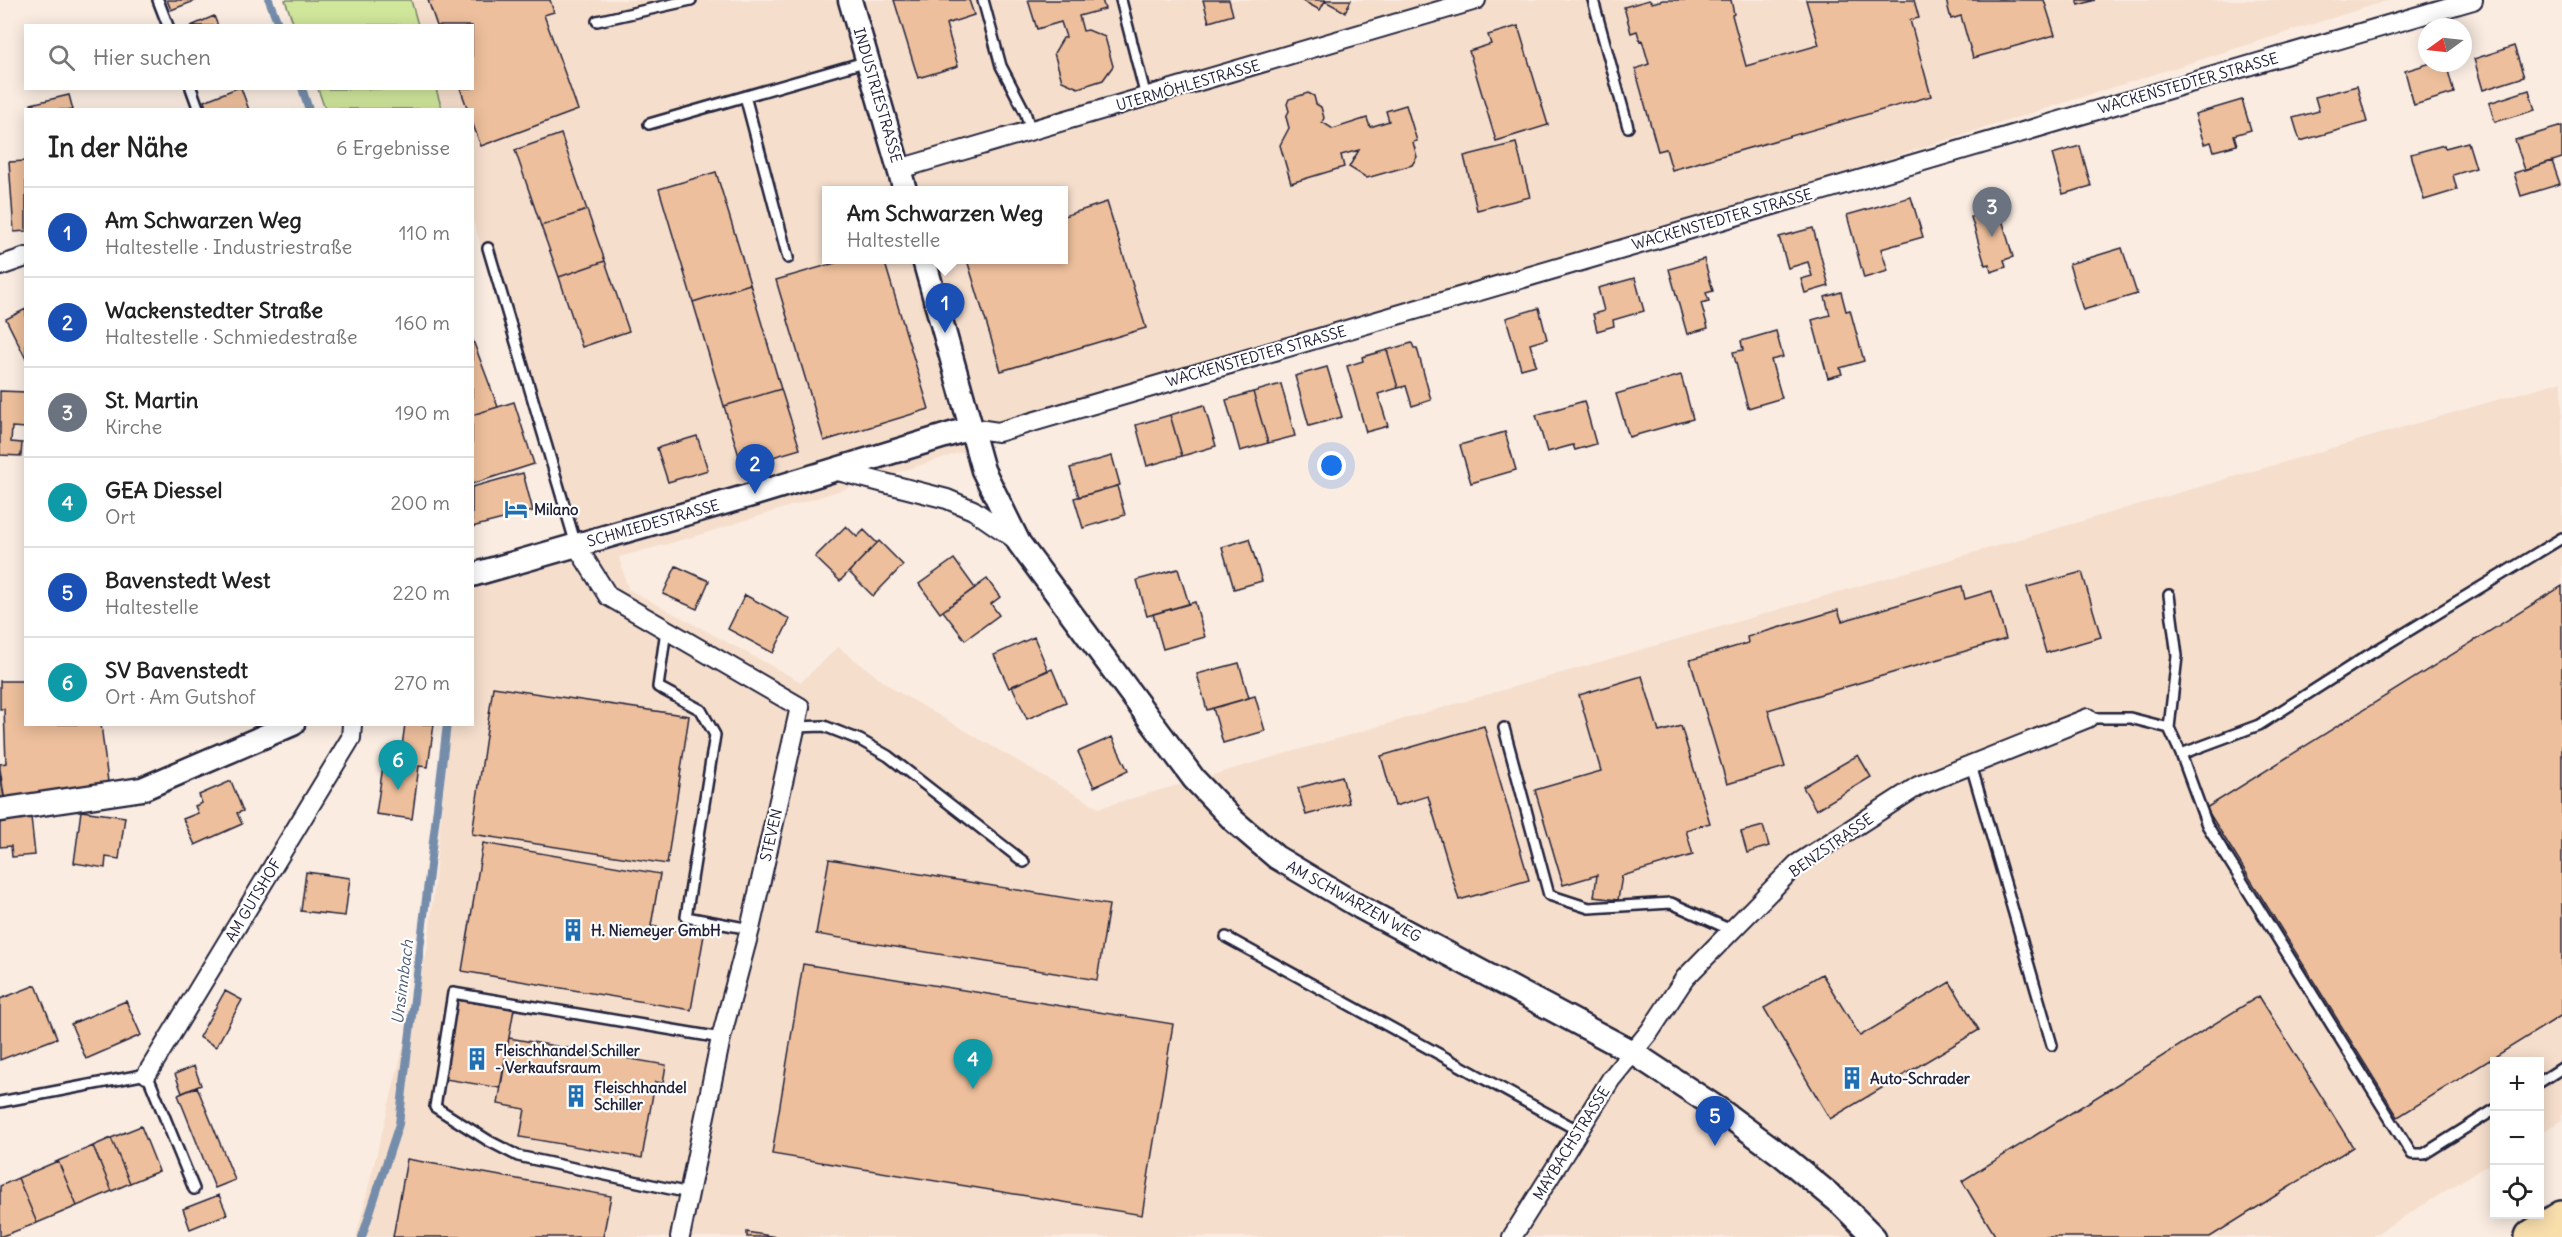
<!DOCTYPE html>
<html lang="de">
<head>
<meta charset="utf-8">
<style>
  body { margin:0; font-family:Delius,sans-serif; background:#f2f2f2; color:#222 }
  .controls { position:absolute; right:18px; bottom:18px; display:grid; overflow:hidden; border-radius:0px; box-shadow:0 3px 15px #0003 }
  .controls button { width:54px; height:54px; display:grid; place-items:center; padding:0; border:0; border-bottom:2px solid #e0e0e0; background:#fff; color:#222; font:30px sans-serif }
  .compass { position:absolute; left:2418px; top:18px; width:54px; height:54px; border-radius:50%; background:#fff; box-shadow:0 3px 15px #0003; rotate:255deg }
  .you { position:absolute; left:1332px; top:466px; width:21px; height:21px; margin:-15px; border:4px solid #fff; border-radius:50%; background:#1a73e8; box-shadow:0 0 0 9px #1a73e833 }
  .badge { display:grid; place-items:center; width:39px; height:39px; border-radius:50%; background:#ea580c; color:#fff; font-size:20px; font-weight:700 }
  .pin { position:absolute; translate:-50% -50px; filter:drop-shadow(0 2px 3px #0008) }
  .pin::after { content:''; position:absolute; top:32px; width:21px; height:18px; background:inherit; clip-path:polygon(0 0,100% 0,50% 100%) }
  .popup { position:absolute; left:822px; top:186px; width:246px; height:78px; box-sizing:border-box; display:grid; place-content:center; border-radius:0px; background:#fff; filter:drop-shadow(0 2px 4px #0005); font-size:20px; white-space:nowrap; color:#767676 }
  .popup b { font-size:22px; color:#222 }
  .popup::after { content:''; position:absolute; left:50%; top:100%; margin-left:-12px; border:12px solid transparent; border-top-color:#fff }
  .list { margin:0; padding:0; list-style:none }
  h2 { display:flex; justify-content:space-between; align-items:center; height:78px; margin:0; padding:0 24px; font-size:26px }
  h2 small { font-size:20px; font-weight:400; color:#767676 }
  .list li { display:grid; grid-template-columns:39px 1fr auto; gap:18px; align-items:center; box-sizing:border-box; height:90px; padding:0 24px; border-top:2px solid #e0e0e0 }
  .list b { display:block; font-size:22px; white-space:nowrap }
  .list p { margin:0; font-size:20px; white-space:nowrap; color:#767676 }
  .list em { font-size:20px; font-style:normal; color:#767676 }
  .icon { flex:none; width:33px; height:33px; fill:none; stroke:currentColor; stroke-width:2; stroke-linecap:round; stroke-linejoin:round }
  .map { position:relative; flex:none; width:2562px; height:1237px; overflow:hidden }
  .search { position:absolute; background:#fff; box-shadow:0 3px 15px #0003; left:24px; top:24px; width:450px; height:66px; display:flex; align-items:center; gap:15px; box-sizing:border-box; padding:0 21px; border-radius:0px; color:#767676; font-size:22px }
  .panel { position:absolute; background:#fff; box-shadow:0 3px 15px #0003; left:24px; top:108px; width:450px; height:618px; border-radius:0px }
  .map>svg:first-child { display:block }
  .built { fill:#f6decc; fill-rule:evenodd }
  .green { fill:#cfe69b; stroke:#78846b; stroke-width:1.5 }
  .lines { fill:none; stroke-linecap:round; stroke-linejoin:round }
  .stream { stroke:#748dab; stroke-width:8 }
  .building { fill:#edbf9c; stroke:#22223b; stroke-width:1.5 }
  .service-casing { stroke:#22223b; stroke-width:14 }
  .minor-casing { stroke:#22223b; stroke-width:22 }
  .tertiary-casing { stroke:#22223b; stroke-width:27 }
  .motorway-casing { stroke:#22223b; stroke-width:38 }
  .service { stroke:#fff; stroke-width:9 }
  .minor { stroke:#fff; stroke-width:18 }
  .tertiary { stroke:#fff; stroke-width:22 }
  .motorway { stroke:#f8deab; stroke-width:33 }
  .labels { text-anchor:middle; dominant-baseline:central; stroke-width:4.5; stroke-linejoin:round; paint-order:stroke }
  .street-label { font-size:15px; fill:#22223b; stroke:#fff }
  .poi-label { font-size:15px; font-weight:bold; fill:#22223b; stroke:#fff; text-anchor:start }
  .water-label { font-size:16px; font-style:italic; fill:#4b5873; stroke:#fff }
</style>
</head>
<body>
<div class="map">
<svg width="2562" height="1237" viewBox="0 0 2562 1237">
  <rect width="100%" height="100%" fill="#faece1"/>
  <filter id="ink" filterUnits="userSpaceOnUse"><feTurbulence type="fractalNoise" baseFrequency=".0167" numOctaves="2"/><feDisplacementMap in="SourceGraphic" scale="12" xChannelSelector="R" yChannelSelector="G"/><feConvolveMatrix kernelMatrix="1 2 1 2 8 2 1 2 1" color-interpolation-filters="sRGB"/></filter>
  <g filter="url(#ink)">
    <path class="built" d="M 411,0 L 2389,0 L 693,537 L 619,557 L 628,589 L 801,682 L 838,647 L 895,690 L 1099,808 L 2562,381 L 2562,1120 L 2540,1133 L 2540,1062 L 2494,1062 L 2494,1161 L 2371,1237 L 356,1237 L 428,947 L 450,725 L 472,724 L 473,585 L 576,545 L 473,220 L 472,110 L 442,109 L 436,89 L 472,88 L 472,26 L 418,25 ZM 826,190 L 1064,190 L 1064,260 L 826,260 Z"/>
    <path class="green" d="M 285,0 L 411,0 L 418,25 L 294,25 Z
      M 318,89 L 436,89 L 442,109 L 325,109 Z"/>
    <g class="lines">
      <path class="stream" d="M 269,0 L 279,26
        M 302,88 L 309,110
        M 362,1237 L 399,1124 L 447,724"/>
    </g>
    <path class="building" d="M 167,0 L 197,0 L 171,10 Z
      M 428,0 L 550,0 L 554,12 L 544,15 L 578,110 L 481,146 L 472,122 L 472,110 L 468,110 L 460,88 L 472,88 L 472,26 L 437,26 Z
      M 894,0 L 969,0 L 974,15 L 946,24 L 958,66 L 918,78 Z
      M 1028,0 L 1102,0 L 1105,9 L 1079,16 L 1083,31 L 1088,30 L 1105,37 L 1113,66 L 1103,80 L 1078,88 L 1062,81 L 1054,53 L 1063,38 L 1066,37 L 1061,22 L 1037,29 Z
      M 1203,0 L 1229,0 L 1233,15 L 1209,22 Z
      M 1301,0 L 1351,0 L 1345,12 L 1325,1 L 1320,10 Z
      M 1649,0 L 1652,3 L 1663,0 L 1731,0 L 1734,14 L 1732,15 L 1746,66 L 1819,45 L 1806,0 L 1914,0 L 1919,18 L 1910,20 L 1931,96 L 1672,170 L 1666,149 L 1658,151 L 1635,69 L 1649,64 L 1642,40 L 1640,41 L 1637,31 L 1631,33 L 1624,7 Z
      M 1946,0 L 2044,0 L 2055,35 L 1973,58 L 1961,16 L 1951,19 Z
      M 2077,0 L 2095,0 L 2079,5 Z
      M 214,16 L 218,26 L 191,26 Z
      M 1518,26 L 1548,125 L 1496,141 L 1469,51 L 1491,44 L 1488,35 Z
      M 2514,46 L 2524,77 L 2483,90 L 2474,59 Z
      M 2431,63 L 2446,63 L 2454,93 L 2414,105 L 2405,71 Z
      M 2357,86 L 2367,122 L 2300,141 L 2293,118 L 2319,111 L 2315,97 Z
      M 237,88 L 241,88 L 249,110 L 207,110 L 204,101 Z
      M 2529,90 L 2535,110 L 2495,122 L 2489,103 Z
      M 1308,93 L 1314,96 L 1316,104 L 1321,107 L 1324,118 L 1322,122 L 1333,129 L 1367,118 L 1370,127 L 1389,121 L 1386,111 L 1406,105 L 1417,141 L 1413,142 L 1417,157 L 1412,165 L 1367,178 L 1349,167 L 1359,150 L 1341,155 L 1344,167 L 1291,183 L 1280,145 L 1289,128 L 1286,117 L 1289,111 L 1287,104 L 1289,99 Z
      M 69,95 L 73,110 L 32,110 L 31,104 Z
      M 2242,100 L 2251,130 L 2234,135 L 2237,145 L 2214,151 L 2211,142 L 2204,144 L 2195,114 Z
      M 2562,126 L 2562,158 L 2525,170 L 2515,140 Z
      M 561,134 L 587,210 L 541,226 L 515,150 Z
      M 2468,142 L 2476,168 L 2453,175 L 2457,190 L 2424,200 L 2411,154 L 2444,145 L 2445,148 Z
      M 1516,143 L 1530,197 L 1477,210 L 1464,156 Z
      M 2080,146 L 2091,186 L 2063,194 L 2052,154 Z
      M 26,161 L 26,231 L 14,232 L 9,162 Z
      M 2552,161 L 2560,184 L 2521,196 L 2514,173 Z
      M 716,172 L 750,284 L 693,302 L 659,189 Z
      M 1911,197 L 1923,237 L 1881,249 L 1888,271 L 1864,278 L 1847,215 Z
      M 1107,202 L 1146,328 L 1001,371 L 967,260 L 1064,260 L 1064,216 Z
      M 1999,209 L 2013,257 L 2004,260 L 2006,267 L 1991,272 L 1989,264 L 1985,265 L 1971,217 Z
      M 587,210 L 605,261 L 559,277 L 541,226 Z
      M 1813,228 L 1829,286 L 1805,293 L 1801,279 L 1812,276 L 1808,262 L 1788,268 L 1779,237 Z
      M 2122,248 L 2137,294 L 2083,310 L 2069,264 Z
      M 1704,259 L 1713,291 L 1706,293 L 1709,301 L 1701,303 L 1708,328 L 1687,334 L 1669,269 Z
      M 845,260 L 884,260 L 929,409 L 824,441 L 776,280 Z
      M 605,261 L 629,331 L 582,347 L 559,277 Z
      M 1635,278 L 1644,311 L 1613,320 L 1614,326 L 1597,331 L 1593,314 L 1604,311 L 1598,288 Z
      M 750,284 L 781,389 L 724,406 L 693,302 Z
      M 1841,292 L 1846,311 L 1850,310 L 1864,361 L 1840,368 L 1842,374 L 1828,378 L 1812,320 L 1830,315 L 1825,297 Z
      M 1539,308 L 1547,339 L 1530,344 L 1536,365 L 1521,369 L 1506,318 Z
      M 26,309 L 26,359 L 6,319 Z
      M 1776,331 L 1783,357 L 1771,360 L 1782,398 L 1748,408 L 1733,352 L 1743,350 L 1741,341 Z
      M 472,338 L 498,407 L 472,415 Z
      M 1412,343 L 1414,348 L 1417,348 L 1431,400 L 1412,406 L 1406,386 L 1398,388 L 1387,350 Z
      M 1387,350 L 1398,388 L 1378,394 L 1388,426 L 1366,432 L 1347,366 L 1363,361 L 1362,357 Z
      M 1327,367 L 1342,417 L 1309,426 L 1295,376 Z
      M 1681,375 L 1693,419 L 1629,437 L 1616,394 Z
      M 1281,384 L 1295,436 L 1268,443 L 1253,392 Z
      M 781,389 L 800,449 L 742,466 L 724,406 Z
      M 0,391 L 26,392 L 26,428 L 12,427 L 11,442 L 22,443 L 21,456 L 0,455 Z
      M 1253,392 L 1268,443 L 1240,451 L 1226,400 Z
      M 1584,401 L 1596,444 L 1575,450 L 1573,445 L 1547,452 L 1536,415 Z
      M 514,402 L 534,464 L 472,484 L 472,415 Z
      M 1204,405 L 1216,446 L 1182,456 L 1170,415 Z
      M 1170,415 L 1182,456 L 1147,466 L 1136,425 Z
      M 1505,432 L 1516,470 L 1471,483 L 1460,445 Z
      M 697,436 L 708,470 L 668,482 L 657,448 Z
      M 1112,456 L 1120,485 L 1079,497 L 1070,468 Z
      M 523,473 L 533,511 L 472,527 L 472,487 Z
      M 1117,486 L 1125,515 L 1083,528 L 1074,498 Z
      M 846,526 L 857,537 L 864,530 L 877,543 L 840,581 L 815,557 Z
      M 1249,539 L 1262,581 L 1234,589 L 1222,547 Z
      M 879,541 L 903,565 L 873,596 L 849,572 Z
      M 954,559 L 975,588 L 940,613 L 919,584 Z
      M 676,566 L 709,581 L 697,609 L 663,594 Z
      M 1178,569 L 1189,604 L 1147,616 L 1137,580 Z
      M 2082,572 L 2101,637 L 2046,653 L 2027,587 Z
      M 987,579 L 1000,597 L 991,604 L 999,615 L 965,640 L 943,611 Z
      M 1962,586 L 1965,599 L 1992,591 L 2006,639 L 1768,710 L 1785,767 L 1727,784 L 1690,660 L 1748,643 L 1747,637 L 1838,610 L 1842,621 Z
      M 2562,586 L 2562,1015 L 2398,1117 L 2206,808 Z
      M 745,595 L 790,619 L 773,653 L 728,629 Z
      M 1195,602 L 1205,637 L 1163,649 L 1153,614 Z
      M 1034,637 L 1048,670 L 1009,688 L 994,655 Z
      M 1239,663 L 1249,698 L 1207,710 L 1197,674 Z
      M 1052,669 L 1066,702 L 1027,719 L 1012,686 Z
      M 1642,676 L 1659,732 L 1681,726 L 1710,823 L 1686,830 L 1693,855 L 1622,876 L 1618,900 L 1594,897 L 1597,875 L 1563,885 L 1535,790 L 1601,771 L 1579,695 Z
      M 0,681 L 26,681 L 26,724 L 101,724 L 108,782 L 80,792 L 5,802 L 0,769 L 0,764 L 6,763 L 4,709 L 0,709 Z
      M 493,687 L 689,716 L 667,864 L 472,834 Z
      M 1255,696 L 1265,731 L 1223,743 L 1213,708 Z
      M 405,724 L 434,724 L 428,767 L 419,766 L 412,819 L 376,814 L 384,759 L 400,761 Z
      M 1484,726 L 1529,880 L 1459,900 L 1428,796 L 1395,806 L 1381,756 Z
      M 1112,737 L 1128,771 L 1094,787 L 1078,752 Z
      M 1858,755 L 1871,777 L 1816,810 L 1803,787 Z
      M 0,769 L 4,800 L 0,800 Z
      M 1342,776 L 1349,803 L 1306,815 L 1298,788 Z
      M 231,781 L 243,811 L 237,813 L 242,824 L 195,845 L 183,819 L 198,813 L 195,806 L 202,803 L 199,795 Z
      M 81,811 L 125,817 L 119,859 L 106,857 L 105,868 L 74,863 Z
      M 31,817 L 35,855 L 12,857 L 11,846 L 0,847 L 0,820 Z
      M 1763,826 L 1769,846 L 1747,853 L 1741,832 Z
      M 483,843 L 660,874 L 651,926 L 704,935 L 691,1010 L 462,971 Z
      M 829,859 L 1109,905 L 1097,980 L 816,934 Z
      M 306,872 L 350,878 L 345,916 L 301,911 Z
      M 803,964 L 1173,1024 L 1142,1215 L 772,1154 Z
      M 1822,974 L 1860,1036 L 1950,982 L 1979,1030 L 1830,1119 L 1764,1008 Z
      M 36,985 L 57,1038 L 0,1060 L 0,999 Z
      M 225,991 L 242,1000 L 216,1047 L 199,1037 Z
      M 2259,996 L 2353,1147 L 2210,1237 L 1996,1237 L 1962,1181 Z
      M 457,1000 L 514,1009 L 500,1088 L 445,1079 Z
      M 126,1001 L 141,1035 L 86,1059 L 71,1024 Z
      M 509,1038 L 666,1065 L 663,1083 L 655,1082 L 642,1158 L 520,1137 L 525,1109 L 498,1104 Z
      M 194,1066 L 201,1085 L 182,1093 L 175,1074 Z
      M 197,1087 L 235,1180 L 215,1188 L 178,1095 Z
      M 141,1126 L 159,1171 L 130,1183 L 111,1138 Z
      M 111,1138 L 130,1183 L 112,1191 L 93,1146 Z
      M 93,1146 L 112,1191 L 77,1206 L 58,1161 Z
      M 407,1159 L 611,1196 L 603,1237 L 393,1237 Z
      M 58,1161 L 77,1206 L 37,1223 L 18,1178 Z
      M 18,1178 L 37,1223 L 0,1237 L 0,1186 Z
      M 219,1195 L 227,1214 L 190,1229 L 183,1209 Z
      M 747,1232 L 776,1237 L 747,1237 Z"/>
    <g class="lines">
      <g class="service-casing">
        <path id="service" d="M 158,0 L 168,26
          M 983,0 L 1001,66 L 1025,112 L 1031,131
          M 1121,0 L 1146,97
          M 1593,0 L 1628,127
          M 597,21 L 691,0
          M 191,88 L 199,110
          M 745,96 L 788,258
          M 649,124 L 868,61
          M 488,248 L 576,545
          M 2169,595 L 2177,656 L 2169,728
          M 666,630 L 658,687 L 701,710 L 715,735 L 686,917 L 750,929
          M 2088,718 L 2130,718 L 2169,728 L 2181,754 L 2207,825 L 2412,1154 L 2424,1154 L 2494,1110
          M 795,727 L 824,726 L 860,740 L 888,756 L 1024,862
          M 1504,728 L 1549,895 L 1589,908 L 1671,903 L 1731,930
          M 2181,754 L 2259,725 L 2367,656 L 2562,538
          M 1971,765 L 2052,1045
          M 1226,937 L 1579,1131
          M 2540,1082 L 2562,1068
          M 0,1102 L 147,1074 L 194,1189
          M 689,1193 L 518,1156 L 489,1141 L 435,1107 L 453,993 L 721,1038"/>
      </g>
      <g class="minor-casing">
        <path id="minor" d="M 899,169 L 1476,0
          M 0,266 L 26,257
          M 971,428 L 998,432 L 2473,0
          M 834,470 L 947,499 L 973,510 L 1018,541
          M 576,545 L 608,596 L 800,707 L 750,929 L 721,1038 L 680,1237
          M 147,1074 L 351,738 L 352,724
          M 1512,1237 L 1611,1079 L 1650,1031 L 1685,978 L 1797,864 L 1918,786 L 2088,718"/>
      </g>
      <g class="tertiary-casing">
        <path id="tertiary" d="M 850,0 L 905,190
          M 924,260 L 983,470 L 1019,543 L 1194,779 L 1234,821 L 1276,857 L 1360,907 L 1632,1052 L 1723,1112 L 1784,1157 L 1840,1203 L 1874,1237
          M 472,575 L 755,494 L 971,428
          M 0,810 L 142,789 L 293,724"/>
      </g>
      <g class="motorway-casing">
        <path id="motorway" d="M 2532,1237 L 2562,1218"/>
      </g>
      <use href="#service" class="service"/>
      <use href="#minor" class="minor"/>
      <use href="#tertiary" class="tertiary"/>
      <use href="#motorway" class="motorway"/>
    </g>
  </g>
  <defs>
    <g id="hotel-bare" transform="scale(1.8)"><path d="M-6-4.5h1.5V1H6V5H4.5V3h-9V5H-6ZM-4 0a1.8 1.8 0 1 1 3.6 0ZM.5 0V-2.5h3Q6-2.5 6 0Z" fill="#1f6fb2" stroke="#fff" stroke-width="2.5" paint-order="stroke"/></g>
    <g id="building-bare" transform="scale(1.8)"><path d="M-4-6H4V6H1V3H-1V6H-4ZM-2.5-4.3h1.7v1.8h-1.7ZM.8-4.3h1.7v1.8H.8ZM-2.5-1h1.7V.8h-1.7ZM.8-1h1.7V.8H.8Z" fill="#1f6fb2" stroke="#fff" stroke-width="2.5" paint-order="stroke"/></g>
  </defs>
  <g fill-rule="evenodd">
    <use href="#hotel-bare" x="516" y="509"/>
    <use href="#building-bare" x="573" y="930"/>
    <use href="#building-bare" x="477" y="1059"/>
    <use href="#building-bare" x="1852" y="1078"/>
    <use href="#building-bare" x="576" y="1096"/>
  </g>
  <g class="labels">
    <g class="street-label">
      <text transform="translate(2188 83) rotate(-16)">WACKENSTEDTER STRASSE</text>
      <text transform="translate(1188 85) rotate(-16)">UTERMÖHLESTRASSE</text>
      <text transform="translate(878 95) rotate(74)">INDUSTRIESTRASSE</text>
      <text transform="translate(1722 219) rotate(-16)">WACKENSTEDTER STRASSE</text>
      <text transform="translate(1256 356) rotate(-16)">WACKENSTEDTER STRASSE</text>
      <text transform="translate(653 523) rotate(-16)">SCHMIEDESTRASSE</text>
      <text transform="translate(771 835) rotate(-77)">STEVEN</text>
      <text transform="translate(1831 845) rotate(-35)">BENZSTRASSE</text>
      <text transform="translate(253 900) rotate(-59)">AM GUTSHOF</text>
      <text transform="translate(1354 901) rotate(29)">AM SCHWARZEN WEG</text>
      <text transform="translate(1571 1143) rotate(-58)">MAYBACHSTRASSE</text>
    </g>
    <g class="poi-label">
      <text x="534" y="509">Milano</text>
      <text x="591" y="930">H. Niemeyer GmbH</text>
      <text x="495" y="1050">Fleischhandel Schiller<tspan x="495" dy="17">- Verkaufsraum</tspan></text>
      <text x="1870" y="1078">Auto-Schrader</text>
      <text x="594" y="1087">Fleischhandel<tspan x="594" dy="17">Schiller</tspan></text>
    </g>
    <g class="water-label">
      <text transform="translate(402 982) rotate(-83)">Unsinnbach</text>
    </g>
  </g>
</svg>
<div class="controls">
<button>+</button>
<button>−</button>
<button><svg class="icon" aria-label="locate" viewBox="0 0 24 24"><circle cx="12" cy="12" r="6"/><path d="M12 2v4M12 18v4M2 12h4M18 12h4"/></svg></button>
</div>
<svg class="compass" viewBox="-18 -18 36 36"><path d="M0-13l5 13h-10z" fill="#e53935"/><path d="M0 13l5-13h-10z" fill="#767676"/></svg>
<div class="you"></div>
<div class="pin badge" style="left:945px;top:333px;background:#1a4fb4">1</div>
<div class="popup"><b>Am Schwarzen Weg</b>Haltestelle</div>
<div class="pin badge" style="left:755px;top:494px;background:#1a4fb4">2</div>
<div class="pin badge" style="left:1992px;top:237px;background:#6b7280">3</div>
<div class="pin badge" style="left:973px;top:1089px;background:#0f9aa8">4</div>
<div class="pin badge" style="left:1715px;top:1146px;background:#1a4fb4">5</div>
<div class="pin badge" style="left:398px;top:790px;background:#0f9aa8">6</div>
<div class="search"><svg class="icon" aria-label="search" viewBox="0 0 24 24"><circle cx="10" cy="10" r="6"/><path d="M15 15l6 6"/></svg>Hier suchen</div>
<section class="panel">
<h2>In der Nähe<small>6 Ergebnisse</small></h2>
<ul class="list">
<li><span class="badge" style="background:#1a4fb4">1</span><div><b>Am Schwarzen Weg</b><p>Haltestelle · Industriestraße</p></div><em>110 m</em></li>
<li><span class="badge" style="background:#1a4fb4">2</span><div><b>Wackenstedter Straße</b><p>Haltestelle · Schmiedestraße</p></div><em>160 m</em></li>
<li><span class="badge" style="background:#6b7280">3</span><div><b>St. Martin</b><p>Kirche</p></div><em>190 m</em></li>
<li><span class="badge" style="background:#0f9aa8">4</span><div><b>GEA Diessel</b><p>Ort</p></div><em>200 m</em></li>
<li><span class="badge" style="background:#1a4fb4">5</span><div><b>Bavenstedt West</b><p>Haltestelle</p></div><em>220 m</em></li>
<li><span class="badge" style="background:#0f9aa8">6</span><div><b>SV Bavenstedt</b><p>Ort · Am Gutshof</p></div><em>270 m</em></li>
</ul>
</section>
</div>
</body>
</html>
